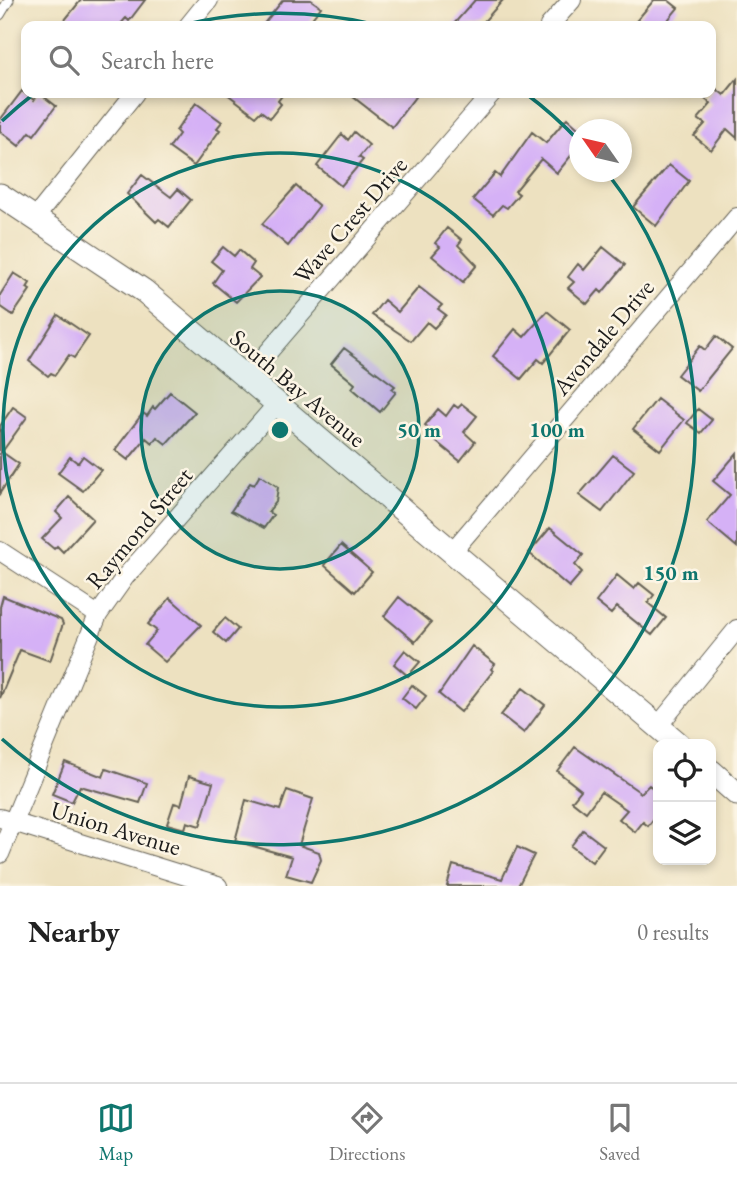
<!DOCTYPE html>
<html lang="en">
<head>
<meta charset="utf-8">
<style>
  body { margin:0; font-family:"EB Garamond",serif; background:#f6f6f6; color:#222 }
  .controls { position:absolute; right:21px; bottom:21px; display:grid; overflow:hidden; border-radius:14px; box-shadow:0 4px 10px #0003 }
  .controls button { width:63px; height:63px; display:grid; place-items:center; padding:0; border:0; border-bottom:2px solid #e0e0e0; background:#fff; color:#222; font:35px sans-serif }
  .compass { position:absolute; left:569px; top:119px; width:63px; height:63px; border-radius:50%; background:#fff; box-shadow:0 4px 10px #0003; rotate:304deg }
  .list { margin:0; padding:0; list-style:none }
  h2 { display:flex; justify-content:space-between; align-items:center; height:91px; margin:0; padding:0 28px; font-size:30px }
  h2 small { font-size:23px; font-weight:400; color:#767676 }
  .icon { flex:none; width:38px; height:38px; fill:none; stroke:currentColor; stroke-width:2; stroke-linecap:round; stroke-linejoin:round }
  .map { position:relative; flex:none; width:737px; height:886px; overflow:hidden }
  .search { position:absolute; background:#fff; box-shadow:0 4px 10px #0003; left:21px; right:21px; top:21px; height:77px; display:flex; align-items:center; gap:18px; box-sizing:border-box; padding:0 24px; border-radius:14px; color:#767676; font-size:26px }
  .sheet { height:196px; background:#fff }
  nav { display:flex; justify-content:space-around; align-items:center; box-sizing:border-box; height:98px; border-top:2px solid #e0e0e0; background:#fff; font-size:19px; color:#767676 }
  nav a { display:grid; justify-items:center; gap:4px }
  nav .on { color:#0f766e }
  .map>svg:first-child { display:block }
  .building { fill:#d5b1f6 }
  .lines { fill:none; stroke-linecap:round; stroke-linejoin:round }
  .service-casing { stroke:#656155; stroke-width:11 }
  .minor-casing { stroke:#656155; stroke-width:20 }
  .tertiary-casing { stroke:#656155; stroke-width:25 }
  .service { stroke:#fff; stroke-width:9 }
  .minor { stroke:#fff; stroke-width:18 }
  .tertiary { stroke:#fff; stroke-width:23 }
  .ring { fill:none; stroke:#0f766e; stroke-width:3.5 }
  .labels { text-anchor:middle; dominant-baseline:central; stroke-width:5; stroke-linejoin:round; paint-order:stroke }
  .street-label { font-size:24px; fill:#1c1c1c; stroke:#fcf5e5 }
  .centre { fill:#0f766e; stroke:#fcf5e5; stroke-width:3.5 }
  .ring-label { font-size:21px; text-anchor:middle; font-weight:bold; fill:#0f766e; stroke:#fcf5e5; stroke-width:5; stroke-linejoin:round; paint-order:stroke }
</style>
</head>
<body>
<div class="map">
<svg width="737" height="886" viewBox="0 0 737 886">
  <rect width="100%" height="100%" fill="#fcf5e5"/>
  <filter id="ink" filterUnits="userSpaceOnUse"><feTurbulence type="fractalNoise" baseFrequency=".0143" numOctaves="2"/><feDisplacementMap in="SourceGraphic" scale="14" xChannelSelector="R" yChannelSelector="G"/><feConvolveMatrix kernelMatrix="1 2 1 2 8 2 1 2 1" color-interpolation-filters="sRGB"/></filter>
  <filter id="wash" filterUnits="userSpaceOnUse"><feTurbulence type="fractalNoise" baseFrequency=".00686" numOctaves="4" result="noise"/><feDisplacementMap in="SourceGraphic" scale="28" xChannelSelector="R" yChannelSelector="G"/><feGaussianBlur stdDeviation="1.57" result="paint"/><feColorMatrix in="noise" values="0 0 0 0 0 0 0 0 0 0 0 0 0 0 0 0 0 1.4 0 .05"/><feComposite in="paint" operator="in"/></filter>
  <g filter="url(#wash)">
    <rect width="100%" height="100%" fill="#ede1c0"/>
    <g id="blocks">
      <path class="building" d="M 81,0 L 145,0 L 129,21 L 126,18 L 119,26 L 60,26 Z
        M 283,0 L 311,0 L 321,7 L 306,26 L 262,26 Z
        M 475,0 L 503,0 L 480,26 L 452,26 Z
        M 654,0 L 668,0 L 678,8 L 663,26 L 632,26 Z
        M 737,79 L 737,138 L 727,129 L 711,150 L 694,136 L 705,124 L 698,119 L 711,104 L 705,99 L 714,87 L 724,95 Z
        M 22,91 L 34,100 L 39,93 L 56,106 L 34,135 L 30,132 L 19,146 L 0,131 L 0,120 Z
        M 226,93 L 284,93 L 278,101 L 281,104 L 270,118 L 261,111 L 256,116 Z
        M 348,93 L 418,93 L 392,127 Z
        M 196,103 L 222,122 L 217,128 L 220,130 L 194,166 L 169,148 L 179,134 L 176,131 Z
        M 567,118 L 579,129 L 579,146 L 557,173 L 541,159 L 515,191 L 519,194 L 507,208 L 502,205 L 493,215 L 473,199 L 495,173 L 500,177 L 532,132 L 546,143 Z
        M 354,132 L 369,145 L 359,157 L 363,160 L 341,186 L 317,166 L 342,134 L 348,140 Z
        M 669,165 L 689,181 L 656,226 L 633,207 Z
        M 142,175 L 171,197 L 178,189 L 191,200 L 169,227 L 159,219 L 156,222 L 127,194 Z
        M 296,186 L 319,206 L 288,246 L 262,224 Z
        M 447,228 L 462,240 L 458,245 L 477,265 L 463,282 L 432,256 L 440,247 L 435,243 Z
        M 223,247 L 234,256 L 239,250 L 254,263 L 250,269 L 260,277 L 236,302 L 213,283 L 222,270 L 211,261 Z
        M 603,247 L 625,265 L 602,293 L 599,290 L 587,304 L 568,288 L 574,282 L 568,277 L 578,264 L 584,270 Z
        M 14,273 L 30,283 L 27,288 L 30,290 L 13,315 L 0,306 L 0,295 Z
        M 419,287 L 442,305 L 438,309 L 446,315 L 434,328 L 427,322 L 411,341 L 372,315 L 384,300 L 398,312 Z
        M 547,311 L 570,330 L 543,363 L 538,359 L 521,379 L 493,356 L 515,329 L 524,337 Z
        M 58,315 L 89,336 L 74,358 L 69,355 L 55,375 L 51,373 L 48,376 L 29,361 Z
        M 716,336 L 732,349 L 698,391 L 677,375 L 700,346 L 705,350 Z
        M 344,348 L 395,386 L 392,389 L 396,392 L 380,412 L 352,388 L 355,384 L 331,364 Z
        M 170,392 L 195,412 L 166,444 L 157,437 L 152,443 L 146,438 L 128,460 L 115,450 L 143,413 L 147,416 L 153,407 L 155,409 Z
        M 657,399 L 684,420 L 660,450 L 633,429 Z
        M 462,404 L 477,416 L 464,432 L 475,442 L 460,461 L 433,439 L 437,434 L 425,425 L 438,409 L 446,416 L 454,405 L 458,408 Z
        M 13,407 L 27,417 L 2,452 L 19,464 L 0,493 L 0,426 Z
        M 698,409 L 712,420 L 701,433 L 687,423 Z
        M 737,453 L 737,547 L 707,522 L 730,495 L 713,481 Z
        M 613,455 L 634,471 L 602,512 L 579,495 Z
        M 83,456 L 101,470 L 83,491 L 58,473 L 70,457 L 78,463 Z
        M 260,475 L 278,487 L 276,502 L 268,512 L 273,515 L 264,528 L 231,511 L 250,483 L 254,485 Z
        M 69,497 L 93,519 L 63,552 L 57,546 L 54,549 L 42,539 L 62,518 L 56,512 Z
        M 550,528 L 583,555 L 575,565 L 582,572 L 569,587 L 529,553 Z
        M 341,545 L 372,572 L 355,592 L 324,565 Z
        M 617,575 L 634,589 L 639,583 L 654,595 L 648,603 L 666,618 L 652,635 L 617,607 L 611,614 L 596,602 Z
        M 3,596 L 61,620 L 63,624 L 50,661 L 20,650 L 0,698 L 0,607 Z
        M 399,597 L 431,623 L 415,642 L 384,616 Z
        M 170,598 L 201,625 L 165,662 L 145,645 L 157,631 L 148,624 Z
        M 225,618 L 238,629 L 226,643 L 213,632 Z
        M 472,646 L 495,664 L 491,669 L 493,671 L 461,712 L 439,694 Z
        M 405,650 L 420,662 L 408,676 L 394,664 Z
        M 412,685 L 426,696 L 416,709 L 402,698 Z
        M 523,688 L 545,705 L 524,733 L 501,715 Z
        M 575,747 L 641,793 L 649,785 L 658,792 L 658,813 L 648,826 L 643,822 L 635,832 L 619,819 L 627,810 L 601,792 L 586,812 L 572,801 L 581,790 L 557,771 Z
        M 65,762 L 103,777 L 106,769 L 147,783 L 140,803 L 80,786 L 72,802 L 52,794 Z
        M 189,776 L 213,783 L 200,826 L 187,822 L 185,829 L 167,824 L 174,803 L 181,805 Z
        M 287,790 L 313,799 L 299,845 L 319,852 L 321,860 L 311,882 L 286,875 L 292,857 L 235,841 L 246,800 L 280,810 Z
        M 583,830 L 604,846 L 592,862 L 571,846 Z
        M 517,847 L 534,855 L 518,886 L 447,886 L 453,865 L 502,879 Z"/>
    </g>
  </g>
  <g filter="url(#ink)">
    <use href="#blocks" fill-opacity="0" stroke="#656155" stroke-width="2"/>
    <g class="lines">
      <g class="service-casing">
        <path id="service" d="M 0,15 L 9,0"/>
      </g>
      <g class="minor-casing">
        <path id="minor" d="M 188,26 L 209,0
          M 549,26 L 572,0
          M 35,218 L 135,93
          M 245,379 L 492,93
          M 0,551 L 98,615
          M 451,553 L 737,217
          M 658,726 L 737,629
          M 0,818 L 218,886
          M 0,854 L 98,615 L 125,577 L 277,404"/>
      </g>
      <g class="tertiary-casing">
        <path id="tertiary" d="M 0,195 L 144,291 L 679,744
          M 711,771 L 737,794"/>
      </g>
      <use href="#service" class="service"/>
      <use href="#minor" class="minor"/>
      <use href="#tertiary" class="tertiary"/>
    </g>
  </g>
  <circle cx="280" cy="430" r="139" fill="#0f766e" fill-opacity=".12"/>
  <g class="ring">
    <circle cx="280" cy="430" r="139"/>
    <circle cx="280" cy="430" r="277"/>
    <path d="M2 121A416 416 0 0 1 35 93M183 25A416 416 0 0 1 377 25M525 93A416 416 0 0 1 579 141M608 174A416 416 0 0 1 2 739"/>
  </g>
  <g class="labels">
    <g class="street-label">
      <text transform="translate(350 220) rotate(-49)">Wave Crest Drive</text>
      <text transform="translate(603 337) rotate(-50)">Avondale Drive</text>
      <text transform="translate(298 388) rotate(40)">South Bay Avenue</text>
      <text transform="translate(139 528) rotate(-50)">Raymond Street</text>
      <text transform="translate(116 828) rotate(17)">Union Avenue</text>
    </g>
  </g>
  <circle cx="280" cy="430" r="10" class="centre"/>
  <g class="ring-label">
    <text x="419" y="437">50 m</text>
    <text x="557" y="437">100 m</text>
    <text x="671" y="580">150 m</text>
  </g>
</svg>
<div class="controls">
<button><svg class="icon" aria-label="locate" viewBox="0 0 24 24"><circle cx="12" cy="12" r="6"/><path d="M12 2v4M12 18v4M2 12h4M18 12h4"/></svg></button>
<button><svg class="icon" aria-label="layers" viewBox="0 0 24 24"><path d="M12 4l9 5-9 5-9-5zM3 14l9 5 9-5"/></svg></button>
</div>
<svg class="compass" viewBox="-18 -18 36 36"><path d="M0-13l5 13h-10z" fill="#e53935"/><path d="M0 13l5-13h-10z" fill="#767676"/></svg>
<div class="search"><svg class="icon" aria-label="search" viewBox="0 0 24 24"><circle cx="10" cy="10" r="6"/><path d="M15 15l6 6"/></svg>Search here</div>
</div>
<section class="sheet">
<h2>Nearby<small>0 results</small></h2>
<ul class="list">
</ul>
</section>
<nav>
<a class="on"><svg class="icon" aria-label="map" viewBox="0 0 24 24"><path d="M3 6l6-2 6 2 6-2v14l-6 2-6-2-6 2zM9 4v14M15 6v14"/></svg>Map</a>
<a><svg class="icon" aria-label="directions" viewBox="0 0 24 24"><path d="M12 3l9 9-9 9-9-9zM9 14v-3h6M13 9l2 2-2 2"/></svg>Directions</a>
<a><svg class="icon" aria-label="saved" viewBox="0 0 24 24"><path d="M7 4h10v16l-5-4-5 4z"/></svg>Saved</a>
</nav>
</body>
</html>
